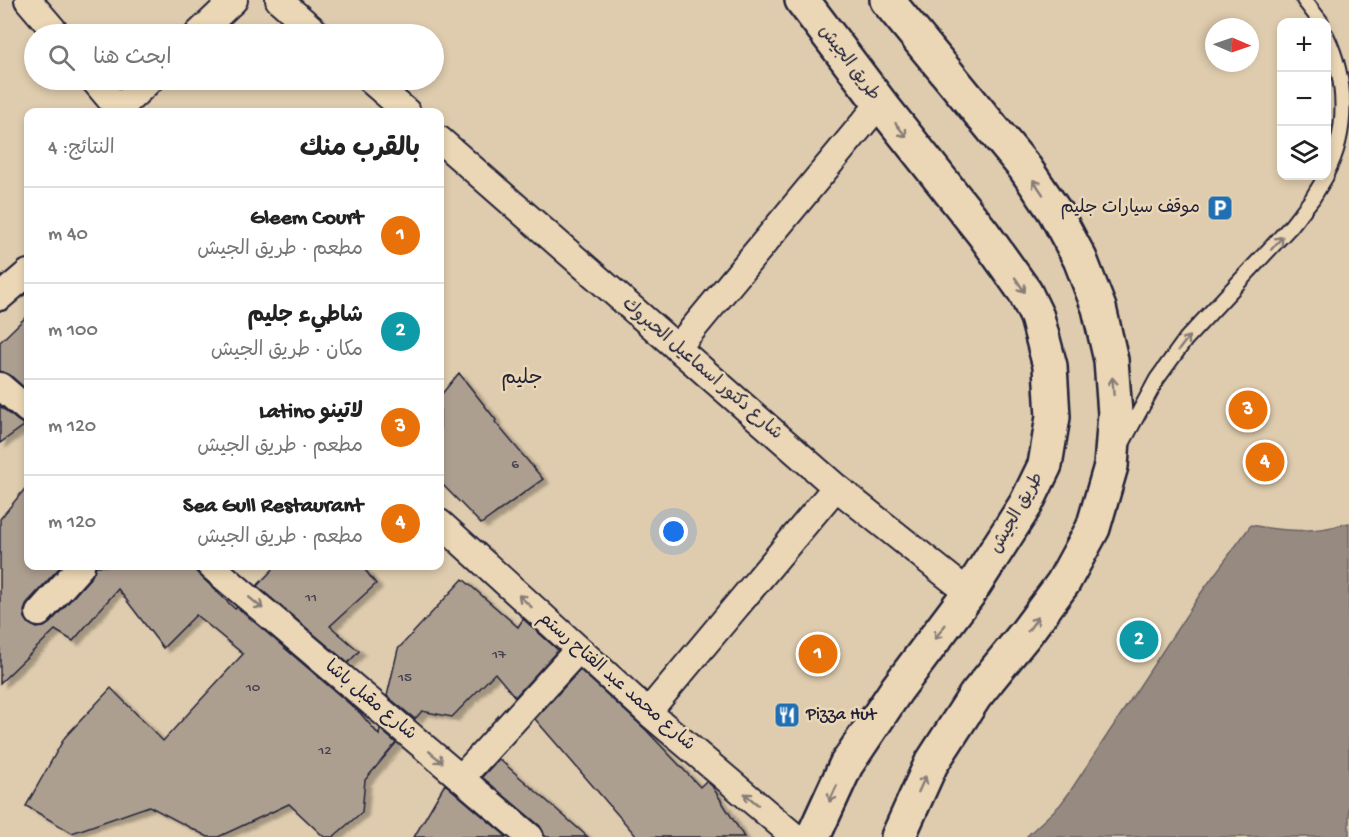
<!DOCTYPE html>
<html lang="ar">
<head>
<meta charset="utf-8">
<style>
  body { margin:0; font-family:"Gochi Hand","Playpen Sans Arabic",sans-serif; background:#f6f6f6; color:#222; direction:rtl }
  .controls { position:absolute; right:18px; top:18px; display:grid; overflow:hidden; border-radius:12px; box-shadow:0 3px 9px #0003 }
  .controls button { width:54px; height:54px; display:grid; place-items:center; padding:0; border:0; border-bottom:2px solid #e0e0e0; background:#fff; color:#222; font:30px sans-serif }
  .compass { position:absolute; left:1205px; top:18px; width:54px; height:54px; border-radius:50%; background:#fff; box-shadow:0 3px 9px #0003; rotate:92deg }
  .you { position:absolute; left:674px; top:532px; width:21px; height:21px; margin:-15px; border:4px solid #fff; border-radius:50%; background:#1a73e8; box-shadow:0 0 0 9px #1a73e833 }
  .badge { display:grid; place-items:center; width:39px; height:39px; border-radius:50%; background:#db2777; color:#fff; font-size:20px; font-weight:700 }
  .pin { position:absolute; translate:-50% -50%; border:3px solid #fff; box-shadow:0 2px 6px #0006 }
  .list { margin:0; padding:0; list-style:none }
  h2 { display:flex; justify-content:space-between; align-items:center; height:78px; margin:0; padding:0 24px; font-size:26px }
  h2 small { font-size:20px; font-weight:400; color:#767676 }
  .list li { display:grid; grid-template-columns:39px 1fr auto; gap:18px; align-items:center; box-sizing:border-box; height:96px; padding:0 24px; border-top:2px solid #e0e0e0 }
  .list b { display:block; font-size:22px; white-space:nowrap }
  .list p { margin:0; font-size:20px; white-space:nowrap; color:#767676 }
  .list em { font-size:20px; font-style:normal; color:#767676 }
  .icon { flex:none; width:33px; height:33px; fill:none; stroke:currentColor; stroke-width:2; stroke-linecap:round; stroke-linejoin:round }
  .map { position:relative; flex:none; width:1349px; height:837px; overflow:hidden; direction:ltr }
  .search { position:absolute; background:#fff; box-shadow:0 3px 9px #0003; left:24px; top:24px; width:420px; height:66px; display:flex; align-items:center; gap:15px; box-sizing:border-box; padding:0 21px; border-radius:33px; color:#767676; font-size:22px }
  .panel { position:absolute; background:#fff; box-shadow:0 3px 9px #0003; left:24px; top:108px; width:420px; height:462px; border-radius:12px; direction:rtl }
  .map>svg:first-child { display:block }
  .water { fill:#978b81; stroke:#686165; stroke-width:1.5 }
  .building { fill:#ad9f90; stroke:#22223b; stroke-width:1.5; filter:url(#shadow) }
  .lines { fill:none; stroke-linecap:round; stroke-linejoin:round }
  .lane-casing { stroke:#22223b; stroke-width:18 }
  .street-casing { stroke:#22223b; stroke-width:30 }
  .highway-casing { stroke:#22223b; stroke-width:38 }
  .lane { stroke:#ebd7b5; stroke-width:14 }
  .street { stroke:#ebd7b5; stroke-width:26 }
  .highway { stroke:#ebd7b5; stroke-width:33 }
  .oneway { stroke:#867c78 }
  .labels { text-anchor:middle; dominant-baseline:central; stroke-width:5; stroke-linejoin:round; paint-order:stroke }
  .number-label { font-size:15px; fill:#454150 }
  .street-label { font-size:18px; fill:#22223b; stroke:#ebd7b5 }
  .poi-label { font-size:18px; fill:#22223b; stroke:#ebd7b5; text-anchor:end }
  .neighbourhood-label { font-size:20px; fill:#22223b; stroke:#ebd7b5 }
</style>
</head>
<body>
<div class="map">
<svg width="1349" height="837" viewBox="0 0 1349 837">
  <defs>
    <filter id="shadow"><feDropShadow dx="6" dy="4" stdDeviation="1.5" flood-color="#0004"/></filter>
  </defs>
  <rect width="100%" height="100%" fill="#dfccae"/>
  <filter id="ink" filterUnits="userSpaceOnUse"><feTurbulence type="fractalNoise" baseFrequency=".0167" numOctaves="2"/><feDisplacementMap in="SourceGraphic" scale="12" xChannelSelector="R" yChannelSelector="G"/><feConvolveMatrix kernelMatrix="1 2 1 2 8 2 1 2 1" color-interpolation-filters="sRGB"/></filter>
  <g filter="url(#ink)">
    <path class="water" d="M 1349,523 L 1349,837 L 1026,837 L 1060,805 L 1069,793 L 1201,593 L 1251,525 C 1285,532 1316,533 1349,523 Z"/>
    <path class="building" d="M 28,315 L 28,391 L 10,375 L 0,371 L 0,342 Z
      M 459,373 L 496,420 L 495,422 L 543,479 L 481,524 L 440,482 L 440,396 Z
      M 0,406 L 18,421 L 25,425 L 0,443 Z
      M 28,485 L 28,566 L 61,566 L 27,603 L 24,611 L 25,618 L 29,624 L 37,628 L 44,627 L 50,623 L 92,576 L 96,566 L 190,566 L 235,609 L 237,607 L 360,713 L 379,735 L 380,729 L 396,743 L 365,780 L 362,812 L 333,837 L 324,837 L 289,804 L 218,837 L 208,837 L 149,806 L 72,833 L 26,806 L 65,737 L 111,688 L 163,741 L 243,654 L 196,615 L 163,648 L 118,589 L 73,641 L 55,630 L 0,683 L 0,519 Z
      M 276,566 L 362,566 L 376,584 L 330,626 L 359,651 L 348,663 L 257,586 Z
      M 463,579 L 518,627 L 523,619 L 558,650 L 515,697 L 495,673 L 452,717 L 422,711 L 415,719 L 387,696 L 398,649 Z
      M 580,670 L 646,730 L 700,787 L 706,781 L 712,786 L 744,837 L 637,837 L 535,719 Z
      M 499,759 L 588,837 L 547,837 L 544,835 L 540,826 L 482,777 Z
      M 445,784 L 507,837 L 414,837 Z"/>
    <g class="lines">
      <g class="lane-casing">
        <path id="lane" d="M 1304,0 L 1321,22
          M 1326,35 C 1347,79 1349,131 1326,174
          M 1123,442 L 1157,379 L 1186,339 L 1291,226 L 1312,199 L 1326,176"/>
      </g>
      <g class="street-casing">
        <path id="street" d="M 28,0 L 57,34
          M 279,0 L 318,34
          M 198,34 L 234,0
          M 94,80 L 121,112
          M 370,80 L 407,112
          M 119,109 L 150,80
          M 440,140 L 836,487 L 969,593
          M 0,297 L 28,273
          M 677,348 L 880,103
          M 0,386 L 28,410
          M 440,523 L 648,712 L 795,837
          M 211,566 L 530,837
          M 39,613 L 81,566
          M 648,712 L 836,487
          M 461,778 L 578,650"/>
      </g>
      <g class="highway-casing">
        <path id="highway" d="M 802,0 L 880,103 L 983,233 L 1025,292 L 1037,317 L 1050,366 L 1053,417 L 1045,465 L 1026,504 L 969,593 L 897,689 L 846,765 L 813,837
          M 887,0 L 1025,168 L 1055,212 L 1080,259 L 1099,308 L 1111,360 L 1115,414 L 1111,466 L 1093,528 L 1063,583 L 1026,633 L 975,696 L 931,764 L 898,837"/>
      </g>
      <use href="#lane" class="lane"/>
      <use href="#street" class="street"/>
      <use href="#highway" class="highway"/>
    </g>
    <defs><path id="oneway-shaft" d="M-6 0H5M1.5-3L5.5 0L1.5 3" fill="none" stroke-width="1.6" stroke-linecap="round" stroke-linejoin="round" transform="scale(1.5)"/></defs>
    <g class="oneway">
      <use href="#oneway-shaft" transform="translate(901 130) rotate(52)"/>
      <use href="#oneway-shaft" transform="translate(1038 187) rotate(-124)"/>
      <use href="#oneway-shaft" transform="translate(1277 243) rotate(-49)"/>
      <use href="#oneway-shaft" transform="translate(1020 285) rotate(56)"/>
      <use href="#oneway-shaft" transform="translate(1184 343) rotate(-53)"/>
      <use href="#oneway-shaft" transform="translate(1113 386) rotate(-94)"/>
      <use href="#oneway-shaft" transform="translate(525 601) rotate(-137)"/>
      <use href="#oneway-shaft" transform="translate(256 603) rotate(40)"/>
      <use href="#oneway-shaft" transform="translate(1033 624) rotate(-54)"/>
      <use href="#oneway-shaft" transform="translate(940 632) rotate(127)"/>
      <use href="#oneway-shaft" transform="translate(436 757) rotate(40)"/>
      <use href="#oneway-shaft" transform="translate(922 784) rotate(-66)"/>
      <use href="#oneway-shaft" transform="translate(833 794) rotate(115)"/>
      <use href="#oneway-shaft" transform="translate(751 799) rotate(-140)"/>
    </g>
  </g>
  <defs>
    <g id="parking-square" transform="scale(1.35)"><rect x="-9" y="-9" width="18" height="18" rx="4" fill="#1f6fb2" stroke="#ebd7b5"/><path d="M-3.5-5.5H1a3.5 3.5 0 0 1 0 7H-1V5.5H-3.5ZM-1-3.4V-.6H.8a1.4 1.4 0 0 0 0-2.8Z" fill="#fff"/></g>
    <g id="restaurant-square" transform="scale(1.35)"><rect x="-9" y="-9" width="18" height="18" rx="4" fill="#1f6fb2" stroke="#ebd7b5"/><path d="M-5-6h1v4h1v-4h1v4h1v-4h1v5L-1.5 .5V6h-2V.5L-5-1ZM5-6V6H3V1.5H1.5Q1.5-4 5-6Z" fill="#fff"/></g>
  </defs>
  <g fill-rule="evenodd">
    <use href="#parking-square" x="1220" y="208"/>
    <use href="#restaurant-square" x="787" y="715"/>
  </g>
  <g class="labels">
    <g class="number-label">
      <text x="515" y="465">6</text>
      <text x="311" y="598">11</text>
      <text x="499" y="655">17</text>
      <text x="405" y="678">15</text>
      <text x="253" y="688">10</text>
      <text x="325" y="751">12</text>
    </g>
    <g class="street-label">
      <text transform="translate(849 63) rotate(53)">طريق الجيش</text>
      <text transform="translate(702 369) rotate(41)">شارع دكتور اسماعيل الحبروك</text>
      <text transform="translate(1017 513) rotate(-60)">طريق الجيش</text>
      <text transform="translate(616 682) rotate(41)">شارع محمد عبد الفتاح رستم</text>
      <text transform="translate(370 701) rotate(40)">شارع مقبل باشا</text>
    </g>
    <g class="poi-label">
      <text x="1200" y="208">موقف سيارات جليم</text>
      <text x="806" y="715" text-anchor="start">Pizza Hut</text>
    </g>
    <g class="neighbourhood-label">
      <text x="522" y="379">جليم</text>
    </g>
  </g>
</svg>
<div class="controls">
<button>+</button>
<button>−</button>
<button><svg class="icon" aria-label="layers" viewBox="0 0 24 24"><path d="M12 4l9 5-9 5-9-5zM3 14l9 5 9-5"/></svg></button>
</div>
<svg class="compass" viewBox="-18 -18 36 36"><path d="M0-13l5 13h-10z" fill="#e53935"/><path d="M0 13l5-13h-10z" fill="#767676"/></svg>
<div class="you"></div>
<div class="pin badge" style="left:818px;top:654px;background:#e8710a">1</div>
<div class="pin badge" style="left:1139px;top:640px;background:#0f9aa8">2</div>
<div class="pin badge" style="left:1248px;top:410px;background:#e8710a">3</div>
<div class="pin badge" style="left:1265px;top:462px;background:#e8710a">4</div>
<div class="search"><svg class="icon" aria-label="search" viewBox="0 0 24 24"><circle cx="10" cy="10" r="6"/><path d="M15 15l6 6"/></svg>ابحث هنا</div>
<section class="panel">
<h2>بالقرب منك<small>النتائج: 4</small></h2>
<ul class="list">
<li><span class="badge" style="background:#e8710a">1</span><div><b>Gleem Court</b><p>مطعم · طريق الجيش</p></div><em>40 m</em></li>
<li><span class="badge" style="background:#0f9aa8">2</span><div><b>شاطيء جليم</b><p>مكان · طريق الجيش</p></div><em>100 m</em></li>
<li><span class="badge" style="background:#e8710a">3</span><div><b>لاتينو Latino</b><p>مطعم · طريق الجيش</p></div><em>120 m</em></li>
<li><span class="badge" style="background:#e8710a">4</span><div><b>Sea Gull Restaurant</b><p>مطعم · طريق الجيش</p></div><em>120 m</em></li>
</ul>
</section>
</div>
</body>
</html>
